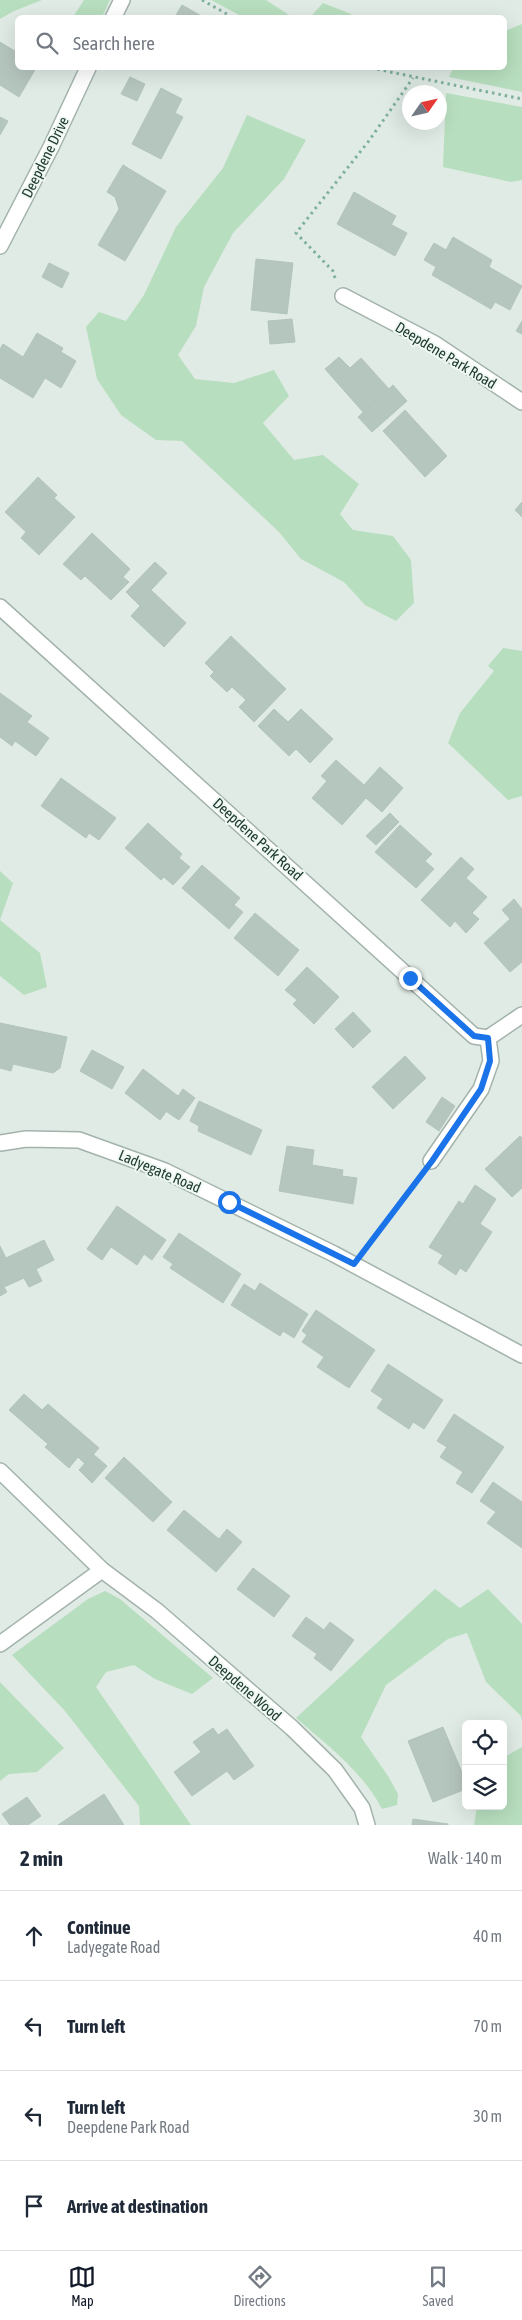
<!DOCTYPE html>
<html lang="en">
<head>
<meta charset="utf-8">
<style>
  body { margin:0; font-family:"Asap Condensed",sans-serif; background:#f2f2f3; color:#1f2937 }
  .controls { position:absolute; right:15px; bottom:15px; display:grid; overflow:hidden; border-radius:8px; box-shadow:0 5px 20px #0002 }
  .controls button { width:45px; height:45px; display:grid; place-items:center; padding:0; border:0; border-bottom:1px solid #e0e1e3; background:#fff; color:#1f2937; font:25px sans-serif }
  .compass { position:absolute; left:402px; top:85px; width:45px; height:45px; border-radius:50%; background:#fff; box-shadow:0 5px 20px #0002; rotate:56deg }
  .stop { position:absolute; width:15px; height:15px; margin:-11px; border:4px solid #1a73e8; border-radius:50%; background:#fff }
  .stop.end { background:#1a73e8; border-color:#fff; box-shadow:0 1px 5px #0008 }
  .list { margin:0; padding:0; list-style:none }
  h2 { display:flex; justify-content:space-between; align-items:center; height:65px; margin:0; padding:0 20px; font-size:21px }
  h2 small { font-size:16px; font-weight:400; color:#747a83 }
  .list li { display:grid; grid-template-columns:32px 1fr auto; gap:15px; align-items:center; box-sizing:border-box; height:90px; padding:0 20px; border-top:1px solid #e0e1e3 }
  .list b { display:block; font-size:19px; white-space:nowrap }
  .list p { margin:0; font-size:16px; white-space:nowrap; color:#747a83 }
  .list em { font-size:16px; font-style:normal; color:#747a83 }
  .icon { flex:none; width:28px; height:28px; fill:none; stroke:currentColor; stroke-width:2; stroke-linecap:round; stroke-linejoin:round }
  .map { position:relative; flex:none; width:522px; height:1825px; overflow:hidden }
  .search { position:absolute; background:#fff; box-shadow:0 5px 20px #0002; left:15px; right:15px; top:15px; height:55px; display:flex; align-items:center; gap:12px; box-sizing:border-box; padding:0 18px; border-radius:8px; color:#747a83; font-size:19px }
  .sheet { height:425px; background:#fff }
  nav { display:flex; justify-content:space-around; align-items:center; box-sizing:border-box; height:70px; border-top:1px solid #e0e1e3; background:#fff; font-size:14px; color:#747a83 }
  nav a { display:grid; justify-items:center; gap:2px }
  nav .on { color:#111827 }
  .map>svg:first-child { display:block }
  .green { fill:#b7debe }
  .building { fill:#b5c6be; stroke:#b2c5bb }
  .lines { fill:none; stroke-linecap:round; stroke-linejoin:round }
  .minor-casing { stroke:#a3b3ac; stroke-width:18 }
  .path { stroke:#7eb19c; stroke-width:3; stroke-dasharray:2.5 4; stroke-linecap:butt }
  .minor { stroke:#fff; stroke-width:15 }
  .route { stroke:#1a73e8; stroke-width:6 }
  .labels { text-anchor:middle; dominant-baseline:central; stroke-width:4; stroke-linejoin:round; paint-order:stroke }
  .street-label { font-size:15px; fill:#203c32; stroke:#f0f8f3 }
</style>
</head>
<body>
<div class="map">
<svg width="522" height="1825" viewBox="0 0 522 1825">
  <rect width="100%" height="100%" fill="#e0ebe5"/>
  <path class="green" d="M 0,0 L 42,0 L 14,11 L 0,19 Z
    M 84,0 L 110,0 L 102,17 L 73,17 Z
    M 211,0 L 266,0 L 292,17 L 243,17 Z
    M 323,3 L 351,14 L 352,17 L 310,17 Z
    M 522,24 L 522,92 L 449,77 L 453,68 L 504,68 L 505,31 Z
    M 446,93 L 522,107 L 522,180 L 511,182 L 443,167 Z
    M 247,115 L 306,140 L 284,179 L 233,233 L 204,287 L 196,326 L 178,355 L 195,379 L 234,383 L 274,370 L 289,396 L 263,423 L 294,460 L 323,455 L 359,484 L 340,514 L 353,530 L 393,536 L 411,560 L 414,603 L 396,621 L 365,605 L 344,582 L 301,559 L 279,532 L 182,441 L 156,440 L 121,415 L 97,379 L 86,327 L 99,312 L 126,321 L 144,295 L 176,227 L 223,168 Z
    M 503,648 L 522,651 L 522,796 L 508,800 L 448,743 L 460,713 L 494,671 L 488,666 Z
    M 0,871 L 13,883 L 0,920 L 40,953 L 47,987 L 24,995 L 0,976 Z
    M 435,1589 L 460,1608 L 488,1589 L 522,1624 L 522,1722 L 521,1716 L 486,1682 L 467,1633 L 448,1639 L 386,1685 L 361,1737 L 388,1776 L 398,1794 L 397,1805 L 382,1809 C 363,1772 327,1745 296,1718 Z
    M 105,1591 L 120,1599 L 213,1678 L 192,1694 L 155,1679 L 134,1665 L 106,1672 L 96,1687 L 191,1825 L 140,1825 L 139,1806 L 65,1711 L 12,1655 L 88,1599 Z
    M 0,1682 L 64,1748 L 37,1772 L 9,1774 L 0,1781 Z
    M 522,1747 L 522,1825 L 474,1825 L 477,1806 L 503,1806 L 503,1758 Z"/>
  <path class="building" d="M 182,5 L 205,18 L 181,18 L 176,15 Z
    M 0,42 L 18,53 L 18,68 L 36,68 L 19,97 L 0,85 Z
    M 130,77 L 145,84 L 137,101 L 121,94 Z
    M 161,88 L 182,99 L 175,113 L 183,117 L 161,159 L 132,144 Z
    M 0,117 L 8,121 L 0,135 Z
    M 123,165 L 166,191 L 125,261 L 98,245 L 119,209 L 115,197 L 107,192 Z
    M 354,192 L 396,216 L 379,247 L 337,224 Z
    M 392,225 L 407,233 L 395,256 L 379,247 Z
    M 453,237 L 492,260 L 489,267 L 522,286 L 510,310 L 495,302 L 491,309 L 432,275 L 436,267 L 424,260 L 434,243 L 446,250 Z
    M 256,259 L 293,263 L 287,314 L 251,310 Z
    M 49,263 L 69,273 L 62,288 L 42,277 Z
    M 292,319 L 295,342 L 270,344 L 268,321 Z
    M 522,321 L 522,334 L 516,331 Z
    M 37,333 L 63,348 L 61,352 L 76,361 L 61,388 L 45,378 L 33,398 L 0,378 L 0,349 L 3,344 L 23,357 Z
    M 339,357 L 350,368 L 361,358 L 389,389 L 363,412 L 325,369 Z
    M 393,385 L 407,401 L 372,432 L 358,417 Z
    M 405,410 L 447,456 L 425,477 L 383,431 Z
    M 38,477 L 57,495 L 54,498 L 75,517 L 39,555 L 21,538 L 26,532 L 5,512 Z
    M 522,502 L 522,517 L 515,510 Z
    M 92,533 L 130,569 L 123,577 L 129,582 L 111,600 L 85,576 L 81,580 L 63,564 Z
    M 155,562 L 167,573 L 151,590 L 186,623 L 164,647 L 131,616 L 140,606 L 126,592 Z
    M 231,636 L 286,689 L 254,722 L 239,707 L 246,700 L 232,687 L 227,692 L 210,676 L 214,672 L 205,663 Z
    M 0,693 L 32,716 L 27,722 L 49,738 L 36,756 L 15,741 L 12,746 L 0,737 Z
    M 274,709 L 288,722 L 301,709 L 333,739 L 310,763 L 296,749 L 289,756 L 258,726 Z
    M 336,760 L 364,785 L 380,767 L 403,788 L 382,812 L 366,798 L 342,825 L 312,798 L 327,781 L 321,776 Z
    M 61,778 L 116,818 L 99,840 L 89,833 L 86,838 L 41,806 Z
    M 390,813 L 399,822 L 376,845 L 366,836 Z
    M 148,823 L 182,854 L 179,858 L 190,867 L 173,885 L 164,877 L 161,880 L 125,848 Z
    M 400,825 L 432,854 L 425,861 L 434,869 L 416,888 L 375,852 Z
    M 461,857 L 474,869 L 466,878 L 487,897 L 472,913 L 479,919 L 466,933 L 455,921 L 450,927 L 421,900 Z
    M 202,865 L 240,898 L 234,905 L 243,912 L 229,929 L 182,888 Z
    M 514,899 L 522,909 L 522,962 L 510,972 L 484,943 L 510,919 L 502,910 Z
    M 255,913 L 299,950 L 278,976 L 234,938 Z
    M 307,967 L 339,997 L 314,1024 L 293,1004 L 297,1000 L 285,990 Z
    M 353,1012 L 371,1031 L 353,1048 L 335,1029 Z
    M 0,1023 L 67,1037 L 60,1068 L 53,1073 L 13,1064 L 11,1071 L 0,1068 Z
    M 92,1050 L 124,1067 L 112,1089 L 80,1071 Z
    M 405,1056 L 426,1078 L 393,1109 L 372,1087 Z
    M 143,1069 L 178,1096 L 160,1120 L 125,1093 Z
    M 183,1089 L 195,1098 L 179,1120 L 167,1112 Z
    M 442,1097 L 455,1106 L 439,1131 L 426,1122 Z
    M 199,1101 L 262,1130 L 251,1155 L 198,1131 L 199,1126 L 190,1121 Z
    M 520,1136 L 522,1138 L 522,1188 L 512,1197 L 485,1169 Z
    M 287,1146 L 314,1150 L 312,1165 L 343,1170 L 342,1176 L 357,1178 L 353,1204 L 279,1191 Z
    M 475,1185 L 496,1199 L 480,1224 L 492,1232 L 466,1272 L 460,1268 L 456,1275 L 438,1263 L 443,1255 L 429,1247 L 459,1201 L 463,1204 Z
    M 117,1206 L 166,1240 L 152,1260 L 144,1254 L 137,1265 L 111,1247 L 102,1260 L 87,1249 Z
    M 179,1233 L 241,1274 L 223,1303 L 170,1268 L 173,1264 L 163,1257 Z
    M 44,1240 L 54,1260 L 36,1269 L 42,1281 L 29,1287 L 24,1278 L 4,1287 L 7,1292 L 0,1296 L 0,1246 L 6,1258 Z
    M 260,1283 L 308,1314 L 294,1338 L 283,1331 L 280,1336 L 231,1305 L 244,1284 L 255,1291 Z
    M 316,1310 L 375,1350 L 349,1388 L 317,1367 L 324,1357 L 302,1342 L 307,1335 L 302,1331 Z
    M 388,1364 L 443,1400 L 424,1429 L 413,1422 L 409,1429 L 377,1408 L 383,1399 L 371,1391 Z
    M 24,1394 L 42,1410 L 48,1404 L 99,1448 L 85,1464 L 78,1457 L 69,1468 L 45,1447 L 48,1444 L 9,1410 Z
    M 454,1414 L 504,1447 L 472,1493 L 456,1483 L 463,1472 L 440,1457 L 447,1447 L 437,1441 Z
    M 93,1454 L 107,1466 L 92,1483 L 79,1470 Z
    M 124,1457 L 172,1502 L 153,1522 L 105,1478 Z
    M 493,1482 L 522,1502 L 522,1548 L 487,1523 L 496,1512 L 480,1501 Z
    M 184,1510 L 219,1539 L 227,1529 L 242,1542 L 216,1572 L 167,1530 Z
    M 253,1568 L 290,1596 L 274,1617 L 237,1589 Z
    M 306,1617 L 324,1630 L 330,1622 L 354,1640 L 331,1671 L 314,1658 L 317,1654 L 292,1636 Z
    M 443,1727 L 466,1782 L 466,1789 L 433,1802 L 408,1741 Z
    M 213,1728 L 218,1735 L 227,1729 L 254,1766 L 234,1780 L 227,1771 L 192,1796 L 174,1772 L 201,1752 L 193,1742 Z
    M 104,1794 L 124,1825 L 58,1825 Z
    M 27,1797 L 41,1816 L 28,1825 L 10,1825 L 2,1814 Z
    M 413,1819 L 448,1824 L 448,1825 L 412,1825 Z"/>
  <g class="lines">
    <g class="minor-casing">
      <path id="minor" d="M 113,18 L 122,0
        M 0,246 L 51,147 L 88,68
        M 343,296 L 435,344 L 522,402
        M 0,607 L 474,1036 L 488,1038 L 522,1015
        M 0,1143 L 26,1139 L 79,1140 L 165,1171 L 334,1254 L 522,1355
        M 431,1161 L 481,1089 L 491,1061 L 488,1038
        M 0,1471 L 102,1570 L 157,1611 L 292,1728 L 335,1770 L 362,1808 L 367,1825
        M 0,1644 L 102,1570"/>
    </g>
    <path class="path" d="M 202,0 L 234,18
      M 371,68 L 522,99
      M 335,278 L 333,271 L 296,233 L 368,142 L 413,78
      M 366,1248 L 419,1177"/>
    <use href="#minor" class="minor"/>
  </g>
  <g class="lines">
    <path class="route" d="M 229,1202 L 354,1264 L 432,1161 L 481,1089 L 490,1061 L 488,1038 L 474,1036 L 410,978"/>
  </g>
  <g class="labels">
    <g class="street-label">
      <text transform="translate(45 157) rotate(-64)">Deepdene Drive</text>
      <text transform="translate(446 355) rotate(31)">Deepdene Park Road</text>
      <text transform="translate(258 839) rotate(42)">Deepdene Park Road</text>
      <text transform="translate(160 1171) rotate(23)">Ladyegate Road</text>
      <text transform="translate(245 1688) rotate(41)">Deepdene Wood</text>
    </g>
  </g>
</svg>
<div class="controls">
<button><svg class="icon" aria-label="locate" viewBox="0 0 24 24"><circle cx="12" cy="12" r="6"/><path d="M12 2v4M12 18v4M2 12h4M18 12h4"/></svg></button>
<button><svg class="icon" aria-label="layers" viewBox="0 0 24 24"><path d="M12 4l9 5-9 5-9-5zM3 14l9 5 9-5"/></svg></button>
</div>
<svg class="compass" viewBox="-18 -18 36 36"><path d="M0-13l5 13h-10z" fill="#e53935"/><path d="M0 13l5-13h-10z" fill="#747a83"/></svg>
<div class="stop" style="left:229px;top:1202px"></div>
<div class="stop end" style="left:410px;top:978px"></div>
<div class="search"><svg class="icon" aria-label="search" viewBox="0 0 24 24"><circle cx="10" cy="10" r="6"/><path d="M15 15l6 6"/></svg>Search here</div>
</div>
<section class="sheet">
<h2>2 min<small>Walk · 140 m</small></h2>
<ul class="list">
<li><svg class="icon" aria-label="ahead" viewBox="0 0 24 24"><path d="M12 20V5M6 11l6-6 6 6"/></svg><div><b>Continue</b><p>Ladyegate Road</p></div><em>40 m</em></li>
<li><svg class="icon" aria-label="left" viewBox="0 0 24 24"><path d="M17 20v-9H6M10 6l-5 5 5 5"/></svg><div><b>Turn left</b></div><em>70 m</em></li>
<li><svg class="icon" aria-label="left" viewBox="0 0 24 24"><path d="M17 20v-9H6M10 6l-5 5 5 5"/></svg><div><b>Turn left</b><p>Deepdene Park Road</p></div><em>30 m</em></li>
<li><svg class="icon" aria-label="arrive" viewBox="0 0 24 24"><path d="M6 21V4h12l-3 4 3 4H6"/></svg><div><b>Arrive at destination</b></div></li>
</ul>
</section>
<nav>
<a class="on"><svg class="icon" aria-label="map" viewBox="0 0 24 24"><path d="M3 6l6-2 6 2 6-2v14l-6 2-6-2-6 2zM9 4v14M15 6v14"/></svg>Map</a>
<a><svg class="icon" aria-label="directions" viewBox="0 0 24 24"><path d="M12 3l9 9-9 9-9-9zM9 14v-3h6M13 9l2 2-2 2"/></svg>Directions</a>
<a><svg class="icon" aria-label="saved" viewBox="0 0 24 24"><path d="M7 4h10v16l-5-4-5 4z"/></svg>Saved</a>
</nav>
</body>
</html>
